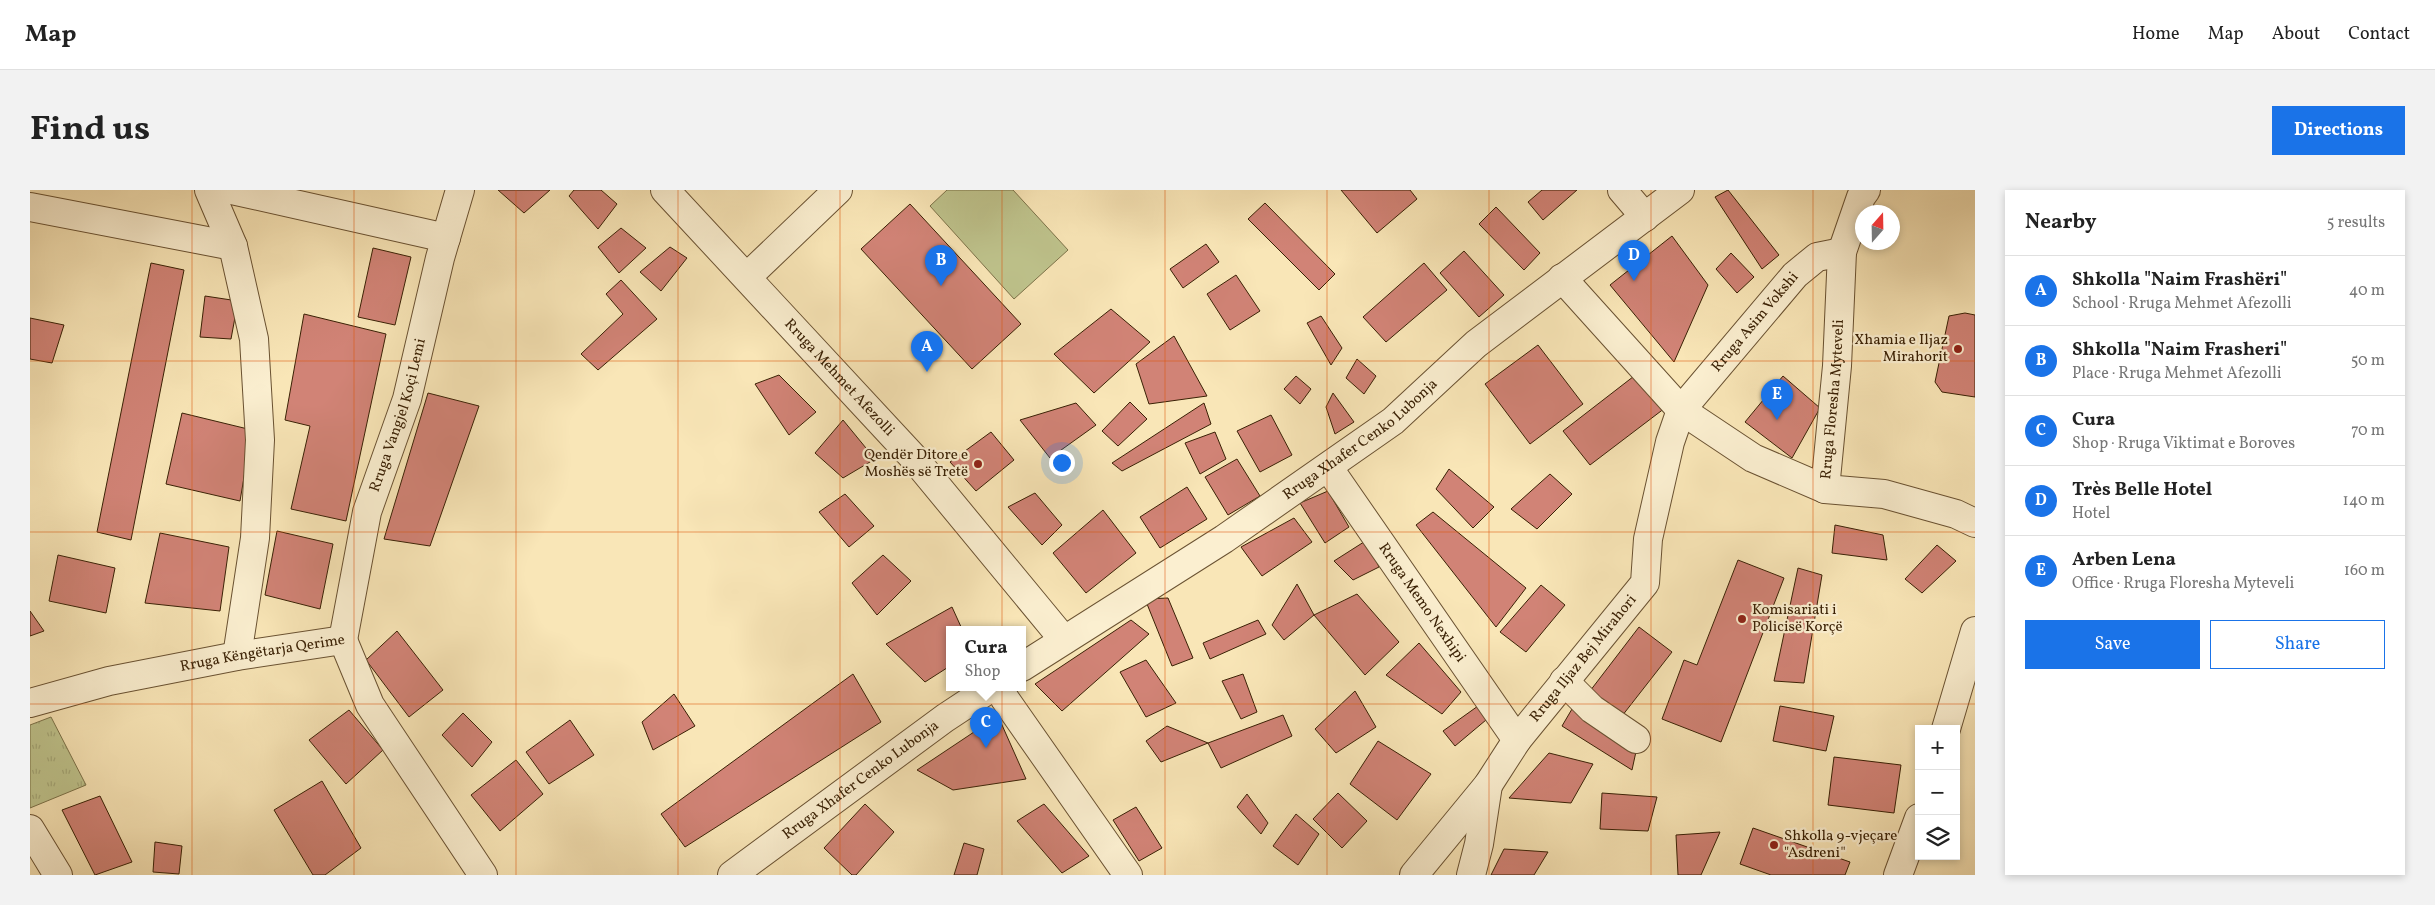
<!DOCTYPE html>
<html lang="en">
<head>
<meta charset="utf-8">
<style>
  body { margin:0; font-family:Vollkorn,serif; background:#f2f2f2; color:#222 }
  .controls { position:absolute; right:15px; bottom:15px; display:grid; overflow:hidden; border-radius:0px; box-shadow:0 2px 8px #0003 }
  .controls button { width:45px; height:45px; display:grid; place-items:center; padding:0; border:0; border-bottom:1px solid #e0e0e0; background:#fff; color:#222; font:25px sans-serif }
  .compass { position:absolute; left:1825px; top:15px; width:45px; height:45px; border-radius:50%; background:#fff; box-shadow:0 2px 8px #0003; rotate:20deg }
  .you { position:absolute; left:1031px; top:272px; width:18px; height:18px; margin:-12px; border:4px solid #fff; border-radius:50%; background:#1a73e8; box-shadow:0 0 0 8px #1a73e833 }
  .badge { display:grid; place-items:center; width:32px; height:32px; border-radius:50%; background:#1a73e8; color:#fff; font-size:16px; font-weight:700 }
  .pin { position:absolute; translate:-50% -41px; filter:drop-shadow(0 1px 2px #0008) }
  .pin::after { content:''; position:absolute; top:26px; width:18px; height:15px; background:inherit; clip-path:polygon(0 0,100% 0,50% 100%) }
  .popup { position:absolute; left:916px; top:436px; width:80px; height:65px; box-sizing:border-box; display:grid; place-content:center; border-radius:0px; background:#fff; filter:drop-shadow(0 1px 4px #0005); font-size:16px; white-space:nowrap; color:#767676 }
  .popup b { font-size:19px; color:#222 }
  .popup::after { content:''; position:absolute; left:50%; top:100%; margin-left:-10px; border:10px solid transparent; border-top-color:#fff }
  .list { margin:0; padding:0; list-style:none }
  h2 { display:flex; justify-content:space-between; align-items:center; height:65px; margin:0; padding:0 20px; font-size:21px }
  h2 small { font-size:16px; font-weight:400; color:#767676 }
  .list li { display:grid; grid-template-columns:32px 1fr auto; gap:15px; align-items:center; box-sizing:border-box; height:70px; padding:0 20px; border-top:1px solid #e0e0e0 }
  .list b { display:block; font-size:19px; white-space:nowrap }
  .list p { margin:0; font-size:16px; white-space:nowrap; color:#767676 }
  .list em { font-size:16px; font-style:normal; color:#767676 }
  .actions { display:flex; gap:10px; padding:15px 20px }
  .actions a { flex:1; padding:11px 0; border:1px solid #1a73e8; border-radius:0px; text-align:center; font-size:18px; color:#1a73e8 }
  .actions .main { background:#1a73e8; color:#fff }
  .icon { flex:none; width:28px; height:28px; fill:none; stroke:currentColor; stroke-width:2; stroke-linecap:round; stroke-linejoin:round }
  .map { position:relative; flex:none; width:1945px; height:685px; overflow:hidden; border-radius:0px }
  header { display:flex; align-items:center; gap:30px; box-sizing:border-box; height:70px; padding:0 25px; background:#fff; border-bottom:1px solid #e0e0e0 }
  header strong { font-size:24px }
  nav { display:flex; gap:28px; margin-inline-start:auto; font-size:18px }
  .intro { display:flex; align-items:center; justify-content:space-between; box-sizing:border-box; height:120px; padding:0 30px }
  h1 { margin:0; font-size:35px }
  .button { padding:12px 22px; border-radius:0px; background:#1a73e8; color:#fff; font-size:18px; font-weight:700 }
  main { display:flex; gap:30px; padding:0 30px }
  aside { flex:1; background:#fff; border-radius:0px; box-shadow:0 2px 8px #0003 }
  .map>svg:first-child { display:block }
  .grass { fill:url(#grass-tufts); stroke:#7c7249 }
  .pitch { fill:#bfc48d; stroke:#7c7249 }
  .building { fill:#d18376; stroke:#3a2105 }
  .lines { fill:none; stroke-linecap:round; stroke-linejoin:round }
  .minor-casing { stroke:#6a5232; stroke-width:30 }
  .minor { stroke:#fbefd0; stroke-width:28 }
  .grid { fill:none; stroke:#df560c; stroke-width:1; stroke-opacity:0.55 }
  .poi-dot { fill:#8f2418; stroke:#fbefd0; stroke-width:2 }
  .labels { text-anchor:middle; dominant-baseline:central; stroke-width:4.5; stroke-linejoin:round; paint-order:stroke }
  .street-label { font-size:15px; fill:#3a2105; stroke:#fbefd0 }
  .poi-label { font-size:15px; fill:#3a2105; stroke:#fbefd0; text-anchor:end }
</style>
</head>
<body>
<header>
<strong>Map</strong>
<nav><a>Home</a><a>Map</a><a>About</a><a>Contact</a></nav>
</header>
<div class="intro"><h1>Find us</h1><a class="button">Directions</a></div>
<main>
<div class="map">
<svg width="1945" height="685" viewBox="0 0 1945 685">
  <defs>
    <pattern id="grass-tufts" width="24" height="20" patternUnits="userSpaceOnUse" patternTransform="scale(1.25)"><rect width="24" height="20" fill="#bfc48d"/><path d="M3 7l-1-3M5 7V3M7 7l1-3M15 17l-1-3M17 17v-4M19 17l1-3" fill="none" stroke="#a5a878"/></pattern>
  </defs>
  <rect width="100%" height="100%" fill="#f9e6b7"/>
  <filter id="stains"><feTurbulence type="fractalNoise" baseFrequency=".004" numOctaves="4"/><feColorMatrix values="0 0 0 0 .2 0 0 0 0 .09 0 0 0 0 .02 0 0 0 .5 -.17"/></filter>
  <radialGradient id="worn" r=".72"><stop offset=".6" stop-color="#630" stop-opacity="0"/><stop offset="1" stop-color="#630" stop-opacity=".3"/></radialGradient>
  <path class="grass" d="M 21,527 L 56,595 L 0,618 L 0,535 Z"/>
  <path class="pitch" d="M 917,0 L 983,0 L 1038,60 L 984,109 L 900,16 Z"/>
  <path class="building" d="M 468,0 L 520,0 L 494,23 Z
    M 544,0 L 571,0 L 587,14 L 568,39 L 539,6 Z
    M 1311,0 L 1380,0 L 1387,9 L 1347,43 Z
    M 1512,0 L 1547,0 L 1513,30 L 1498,12 Z
    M 1698,0 L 1749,65 L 1732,79 L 1685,7 Z
    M 1235,13 L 1305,84 L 1289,100 L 1218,29 Z
    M 880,14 L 991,134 L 942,179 L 831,59 Z
    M 1466,17 L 1510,63 L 1494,80 L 1449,34 Z
    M 591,38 L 616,58 L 589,83 L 568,57 Z
    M 1642,46 L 1678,95 L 1644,172 L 1580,95 Z
    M 1176,54 L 1189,72 L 1153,98 L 1140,79 Z
    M 640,57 L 657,68 L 631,101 L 610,82 Z
    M 343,58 L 381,67 L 365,135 L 328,127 Z
    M 1434,61 L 1474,105 L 1449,127 L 1410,83 Z
    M 1701,63 L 1724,87 L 1707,103 L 1686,79 Z
    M 121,73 L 154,80 L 101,350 L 67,342 Z
    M 1394,73 L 1417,100 L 1356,152 L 1333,127 Z
    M 1206,85 L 1230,121 L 1200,140 L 1177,104 Z
    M 591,90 L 627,129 L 568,180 L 551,164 L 593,124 L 576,104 Z
    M 175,106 L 208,111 L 201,149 L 170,147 Z
    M 1081,119 L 1120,152 L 1064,203 L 1024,164 Z
    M 1935,123 L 1945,125 L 1945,207 L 1912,202 L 1905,192 L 1919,126 Z
    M 274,124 L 356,144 L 316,331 L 261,319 L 280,236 L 255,230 Z
    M 1291,126 L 1312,158 L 1301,175 L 1277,133 Z
    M 0,128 L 34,135 L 22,173 L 0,169 Z
    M 1144,146 L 1177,206 L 1119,214 L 1106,174 Z
    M 1508,155 L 1553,214 L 1500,254 L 1455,194 Z
    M 1327,169 L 1346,186 L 1334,204 L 1316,188 Z
    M 1608,183 L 1635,218 L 1560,275 L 1533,241 Z
    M 749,185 L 786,222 L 759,245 L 725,194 Z
    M 1266,186 L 1281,199 L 1270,214 L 1254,199 Z
    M 1753,186 L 1790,218 L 1762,268 L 1715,232 Z
    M 398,203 L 449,216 L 400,356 L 354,349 Z
    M 1303,203 L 1324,232 L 1305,244 L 1296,217 Z
    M 1100,212 L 1117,229 L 1088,256 L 1072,241 Z
    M 1046,213 L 1066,235 L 1020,268 L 990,230 Z
    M 1174,213 L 1181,234 L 1092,281 L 1082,273 Z
    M 152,223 L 222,240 L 210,311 L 136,294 Z
    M 1241,225 L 1262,265 L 1230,282 L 1207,241 Z
    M 813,230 L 845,269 L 813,288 L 785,263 Z
    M 961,242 L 984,270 L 946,301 L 920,272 Z
    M 1185,242 L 1196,269 L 1170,284 L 1155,253 Z
    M 1207,269 L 1230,306 L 1198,325 L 1175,287 Z
    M 1419,279 L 1464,317 L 1443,338 L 1406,299 Z
    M 1520,284 L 1542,304 L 1507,339 L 1481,319 Z
    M 1157,297 L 1177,329 L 1130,358 L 1110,327 Z
    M 1298,301 L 1319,337 L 1295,353 L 1270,313 Z
    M 1005,303 L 1032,335 L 1012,355 L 978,317 Z
    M 815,304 L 844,336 L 819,357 L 789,322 Z
    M 1073,320 L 1106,363 L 1056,403 L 1023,363 Z
    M 1403,322 L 1496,398 L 1466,437 L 1386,335 Z
    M 1264,328 L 1282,352 L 1232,386 L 1211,357 Z
    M 1805,335 L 1853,345 L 1857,370 L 1802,363 Z
    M 247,341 L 303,354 L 290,419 L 235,405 Z
    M 130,343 L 199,357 L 190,421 L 115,413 Z
    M 1337,350 L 1349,377 L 1323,390 L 1304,371 Z
    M 1907,355 L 1926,371 L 1892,403 L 1875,389 Z
    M 28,365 L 85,378 L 76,423 L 19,411 Z
    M 853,365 L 881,391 L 847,425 L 822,393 Z
    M 1708,370 L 1754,388 L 1691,552 L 1632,529 L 1654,470 L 1667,475 Z
    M 1768,378 L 1792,385 L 1774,493 L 1744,491 Z
    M 1267,394 L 1284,425 L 1254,450 L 1242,435 Z
    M 1511,395 L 1535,415 L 1496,462 L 1470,442 Z
    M 1327,404 L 1369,452 L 1335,485 L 1284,425 Z
    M 1138,408 L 1163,468 L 1142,476 L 1115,409 Z
    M 922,417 L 932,439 L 920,439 L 920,476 L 895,492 L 856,454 Z
    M 0,421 L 14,441 L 0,446 Z
    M 1101,430 L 1119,444 L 1032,521 L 1005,494 Z
    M 1228,430 L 1236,444 L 1180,469 L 1173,453 Z
    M 1609,437 L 1642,462 L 1592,526 L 1560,501 Z
    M 367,441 L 413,500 L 379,527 L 336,470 Z
    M 1389,453 L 1431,502 L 1412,524 L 1356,485 Z
    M 1116,470 L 1146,513 L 1116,527 L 1090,482 Z
    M 823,484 L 851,532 L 655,657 L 631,624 Z
    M 1213,484 L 1227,522 L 1211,529 L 1192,491 Z
    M 1325,501 L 1346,537 L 1306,563 L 1285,539 Z
    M 644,504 L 665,536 L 623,560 L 612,532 Z
    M 1448,516 L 1456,530 L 1425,556 L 1413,541 Z
    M 1750,516 L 1804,526 L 1796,561 L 1743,551 Z
    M 1542,519 L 1607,557 L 1602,580 L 1532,536 Z
    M 319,520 L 353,560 L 316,594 L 279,550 Z
    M 433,523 L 462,552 L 442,577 L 412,545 Z
    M 1253,525 L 1262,546 L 1191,578 L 1178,553 Z
    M 968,526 L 996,589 L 923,600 L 887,580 Z
    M 540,530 L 564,565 L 519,594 L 496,562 Z
    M 1137,536 L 1178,553 L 1131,572 L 1116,551 Z
    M 1348,551 L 1401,584 L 1367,630 L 1320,594 Z
    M 1519,563 L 1563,574 L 1541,613 L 1479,608 Z
    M 1804,567 L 1871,575 L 1864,623 L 1798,615 Z
    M 486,570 L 513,604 L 470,641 L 441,605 Z
    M 292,591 L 331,658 L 295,685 L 283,685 L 244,620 Z
    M 1308,603 L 1337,631 L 1312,658 L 1283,629 Z
    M 1572,603 L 1627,607 L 1618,641 L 1570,639 Z
    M 1217,604 L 1238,633 L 1231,644 L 1207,617 Z
    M 70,606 L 102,672 L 65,685 L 32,620 Z
    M 835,614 L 864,642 L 826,685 L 822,685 L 794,658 Z
    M 1014,614 L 1059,666 L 1032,683 L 987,631 Z
    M 1106,617 L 1132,658 L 1109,671 L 1083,630 Z
    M 1266,624 L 1289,644 L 1268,675 L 1243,656 Z
    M 1723,638 L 1820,672 L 1815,685 L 1741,685 L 1710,674 Z
    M 1690,642 L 1671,685 L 1648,685 L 1646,645 Z
    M 125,652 L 152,656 L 149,684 L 123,682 Z
    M 934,653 L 954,659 L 947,685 L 924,685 Z
    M 1474,659 L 1518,662 L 1504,685 L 1461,685 Z"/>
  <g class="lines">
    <g class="minor-casing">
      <g id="minor">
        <path d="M 179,0 L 203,56 L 224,149 L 230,250 L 225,348 L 207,466"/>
        <path d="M 202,0 L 416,48"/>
        <path id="s1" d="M 635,0 L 883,267 L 1034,450"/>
        <path d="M 1592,0 L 1615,27"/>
        <path d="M 0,17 L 203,56"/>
        <path d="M 717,87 L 808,0"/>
        <path d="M 1532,88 L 1651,220 L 1723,268 L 1795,299 L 1854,304 L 1926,324 L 1945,333"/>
        <path id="s2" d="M 1298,277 L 1487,550"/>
        <path id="s3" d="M 1795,299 L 1807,176 L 1812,62 L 1831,7 L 1836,0"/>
        <path id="s4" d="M 313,450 L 337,322 L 377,209 L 410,68 L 430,0"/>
        <path d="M 313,450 L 340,515 L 453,685"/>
        <path id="s5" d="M 992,477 L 1194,349 L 1363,231 L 1446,154 L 1650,0"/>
        <path d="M 1534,491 L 1562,519 L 1606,549"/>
        <path d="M 969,497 L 975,509 L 1098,685"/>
        <path id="s6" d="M 0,513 L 79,491 L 207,466 L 313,450"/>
        <path d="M 1916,539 L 1945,441"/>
        <path d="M 0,639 L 28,685"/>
        <path id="s7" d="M 702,685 L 915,528 L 962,497"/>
        <path id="s8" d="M 1384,685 L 1458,595 L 1487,550 L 1615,393 L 1618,349 L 1640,252 L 1651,220 L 1765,85 L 1787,67 L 1812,62"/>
        <path d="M 1441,685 L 1449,654 L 1458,595"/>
        <path d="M 1868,685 L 1889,628"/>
      </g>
    </g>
    <use href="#minor" class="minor"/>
  </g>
  <path class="grid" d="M 162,0 L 162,685M 324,0 L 324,685M 486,0 L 486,685M 648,0 L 648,685M 810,0 L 810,685M 972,0 L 972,685M 1135,0 L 1135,685M 1297,0 L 1297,685M 1459,0 L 1459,685M 1621,0 L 1621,685M 1783,0 L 1783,685M 0,171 L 1945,171M 0,342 L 1945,342M 0,514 L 1945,514"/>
  <g class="poi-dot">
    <circle cx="1928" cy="159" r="5"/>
    <circle cx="948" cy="274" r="5"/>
    <circle cx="1712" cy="429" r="5"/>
    <circle cx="1744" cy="655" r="5"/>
  </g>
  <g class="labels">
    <g class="street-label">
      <text stroke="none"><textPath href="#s8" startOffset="665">Rruga Asim Vokshi</textPath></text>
      <text stroke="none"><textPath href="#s1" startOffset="256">Rruga Mehmet Afezolli</textPath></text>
      <text stroke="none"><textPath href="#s3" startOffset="90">Rruga Floresha Myteveli</textPath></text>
      <text stroke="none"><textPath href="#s4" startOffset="232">Rruga Vangjel Koçi Lemi</textPath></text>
      <text stroke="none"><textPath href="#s5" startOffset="408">Rruga Xhafer Cenko Lubonja</textPath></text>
      <text stroke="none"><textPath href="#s2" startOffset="165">Rruga Memo Nexhipi</textPath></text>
      <text stroke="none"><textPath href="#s6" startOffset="238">Rruga Këngëtarja Qerime</textPath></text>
      <text stroke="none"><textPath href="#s8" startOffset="275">Rruga Iljaz Bej Mirahori</textPath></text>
      <text stroke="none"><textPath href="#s7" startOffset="160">Rruga Xhafer Cenko Lubonja</textPath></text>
    </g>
    <g class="poi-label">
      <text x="1918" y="150">Xhamia e Iljaz<tspan x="1918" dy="17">Mirahorit</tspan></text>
      <text x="938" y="265">Qendër Ditore e<tspan x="938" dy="17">Moshës së Tretë</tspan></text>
      <text x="1722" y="420" text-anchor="start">Komisariati i<tspan x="1722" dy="17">Policisë Korçë</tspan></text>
      <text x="1754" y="646" text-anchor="start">Shkolla 9-vjeçare<tspan x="1754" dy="17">"Asdreni"</tspan></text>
    </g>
  </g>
  <rect width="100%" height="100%" filter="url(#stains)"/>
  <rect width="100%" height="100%" fill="url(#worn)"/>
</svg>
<div class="controls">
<button>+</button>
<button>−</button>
<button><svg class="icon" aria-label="layers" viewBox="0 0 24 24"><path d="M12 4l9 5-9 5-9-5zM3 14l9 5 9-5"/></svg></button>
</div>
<svg class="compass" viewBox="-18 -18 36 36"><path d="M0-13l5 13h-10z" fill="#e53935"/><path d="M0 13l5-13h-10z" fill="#767676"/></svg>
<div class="you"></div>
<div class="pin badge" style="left:897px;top:182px">A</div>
<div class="pin badge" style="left:911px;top:96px">B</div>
<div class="pin badge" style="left:956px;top:558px">C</div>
<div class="popup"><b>Cura</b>Shop</div>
<div class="pin badge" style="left:1604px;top:91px">D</div>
<div class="pin badge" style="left:1747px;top:230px">E</div>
</div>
<aside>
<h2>Nearby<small>5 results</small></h2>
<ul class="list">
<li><span class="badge">A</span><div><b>Shkolla &quot;Naim Frashëri&quot;</b><p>School · Rruga Mehmet Afezolli</p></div><em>40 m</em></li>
<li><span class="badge">B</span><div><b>Shkolla &quot;Naim Frasheri&quot;</b><p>Place · Rruga Mehmet Afezolli</p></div><em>50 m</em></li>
<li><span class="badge">C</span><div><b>Cura</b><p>Shop · Rruga Viktimat e Boroves</p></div><em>70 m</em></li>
<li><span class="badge">D</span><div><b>Très Belle Hotel</b><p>Hotel</p></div><em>140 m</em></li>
<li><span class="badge">E</span><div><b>Arben Lena</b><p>Office · Rruga Floresha Myteveli</p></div><em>160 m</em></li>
</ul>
<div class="actions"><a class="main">Save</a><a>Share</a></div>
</aside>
</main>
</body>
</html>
